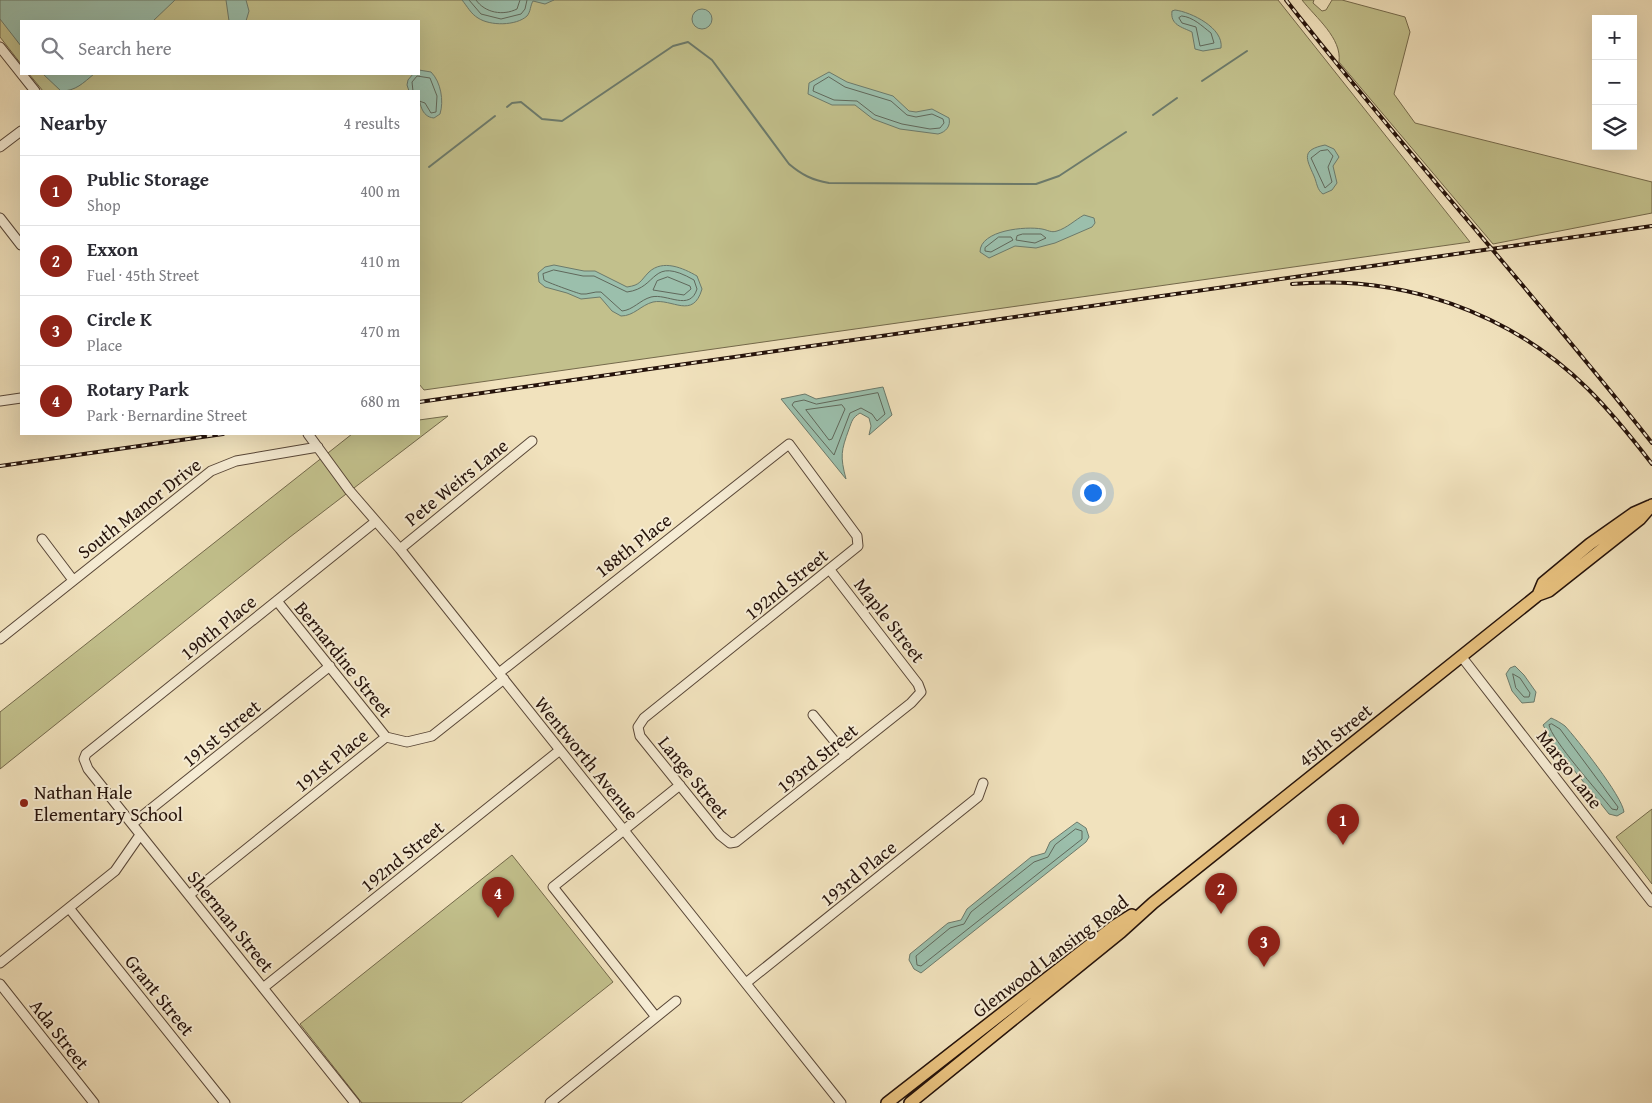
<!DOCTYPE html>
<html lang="en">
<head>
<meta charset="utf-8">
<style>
  body { margin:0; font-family:"Gentium Book Plus",serif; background:#f2f2f3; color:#2b2b33 }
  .controls { position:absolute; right:15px; top:15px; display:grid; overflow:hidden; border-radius:0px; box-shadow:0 5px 20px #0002 }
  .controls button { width:45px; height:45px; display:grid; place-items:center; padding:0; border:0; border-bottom:1px solid #e1e1e2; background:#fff; color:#2b2b33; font:25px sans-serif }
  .you { position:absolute; left:1092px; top:492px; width:18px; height:18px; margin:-12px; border:4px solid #fff; border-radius:50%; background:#1a73e8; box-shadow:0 0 0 8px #1a73e833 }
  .badge { display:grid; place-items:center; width:32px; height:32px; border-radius:50%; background:#8f2418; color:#fff; font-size:16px; font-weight:700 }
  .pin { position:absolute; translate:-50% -41px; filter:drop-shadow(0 1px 2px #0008) }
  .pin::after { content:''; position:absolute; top:26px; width:18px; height:15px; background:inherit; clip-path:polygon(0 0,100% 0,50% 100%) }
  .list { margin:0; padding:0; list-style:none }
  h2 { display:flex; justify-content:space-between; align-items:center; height:65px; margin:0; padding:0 20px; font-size:21px }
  h2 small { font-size:16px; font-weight:400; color:#7c7c81 }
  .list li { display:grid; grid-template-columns:32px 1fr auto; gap:15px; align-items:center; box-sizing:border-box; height:70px; padding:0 20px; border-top:1px solid #e1e1e2 }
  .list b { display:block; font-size:19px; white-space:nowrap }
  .list p { margin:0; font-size:16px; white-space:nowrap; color:#7c7c81 }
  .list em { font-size:16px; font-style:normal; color:#7c7c81 }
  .icon { flex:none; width:28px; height:28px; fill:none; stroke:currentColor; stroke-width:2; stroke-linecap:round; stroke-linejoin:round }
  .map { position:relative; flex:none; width:1652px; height:1103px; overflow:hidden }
  .search { position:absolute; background:#fff; box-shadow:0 5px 20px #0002; left:20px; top:20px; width:400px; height:55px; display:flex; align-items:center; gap:12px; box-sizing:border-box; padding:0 18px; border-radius:0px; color:#7c7c81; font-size:19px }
  .panel { position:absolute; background:#fff; box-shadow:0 5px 20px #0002; left:20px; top:90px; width:400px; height:345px; border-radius:0px }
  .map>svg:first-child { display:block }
  .green { fill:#c2c08c; stroke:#74694b }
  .water { fill:#9bbfac; stroke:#6c7a6b }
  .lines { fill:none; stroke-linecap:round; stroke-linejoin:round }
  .shore { stroke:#60685b; stroke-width:1 }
  .stream { stroke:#6c7a6b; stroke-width:2 }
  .minor-casing { stroke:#584637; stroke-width:11 }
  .major-casing { stroke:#25120a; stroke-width:14 }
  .minor { stroke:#f6ecd4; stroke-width:9 }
  .major { stroke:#e8c17e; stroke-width:11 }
  .rail-casing { stroke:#25120a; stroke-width:4 }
  .rail { stroke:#f6ecd4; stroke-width:2; stroke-dasharray:5.5; stroke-linecap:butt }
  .poi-dot { fill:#8f2418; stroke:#f6ecd4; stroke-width:2 }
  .labels { text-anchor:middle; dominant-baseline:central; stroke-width:4; stroke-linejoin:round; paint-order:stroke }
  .street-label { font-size:19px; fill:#25120a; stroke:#f6ecd4 }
  .poi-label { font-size:19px; fill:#25120a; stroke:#f6ecd4; text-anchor:start }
</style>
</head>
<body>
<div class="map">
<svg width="1652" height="1103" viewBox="0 0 1652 1103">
  <rect width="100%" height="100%" fill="#f1e2bd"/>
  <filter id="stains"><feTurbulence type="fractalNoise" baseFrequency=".004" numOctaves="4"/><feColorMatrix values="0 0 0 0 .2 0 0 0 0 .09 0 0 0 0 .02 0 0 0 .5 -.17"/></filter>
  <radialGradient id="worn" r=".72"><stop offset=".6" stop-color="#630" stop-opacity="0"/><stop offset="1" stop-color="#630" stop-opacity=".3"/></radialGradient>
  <path class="green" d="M 0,0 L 1278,0 L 1470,242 L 424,390 L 419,384 L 419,91 L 43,91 L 29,74 L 419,74 L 419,21 L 21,21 L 21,64 L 0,37 Z
    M 1302,0 L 1314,0 L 1313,3 L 1322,11 L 1326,10 L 1332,0 L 1342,0 L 1405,17 L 1410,32 L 1394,94 L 1415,123 L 1652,182 L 1652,213 L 1493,244 L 1339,62 C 1342,38 1316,18 1302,0 Z
    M 448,416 L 290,537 L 0,769 L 0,712 L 352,434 L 419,434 L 419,420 Z
    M 1652,809 L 1652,884 L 1616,837 Z
    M 512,855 L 613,982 L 461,1103 L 362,1103 L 300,1024 Z"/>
  <path class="water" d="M 0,0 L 175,0 L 153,21 L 21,21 L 21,46 L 0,19 Z
    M 226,0 L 246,0 L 249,11 L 246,21 L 229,21 Z
    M 462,0 L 554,0 L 545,4 L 533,1 C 530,6 531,11 527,16 C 516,26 490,26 478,18 C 471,14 467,6 462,0 Z
    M692 19a10 10 0 1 1 20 0a10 10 0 1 1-20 0Z
    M 1175,10 C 1191,12 1224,28 1221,48 L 1203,51 L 1195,49 L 1192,32 C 1182,27 1170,25 1172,11 Z
    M 419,70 L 431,72 C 441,82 444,101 440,114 L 434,118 C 421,117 419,102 419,91 L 409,91 L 407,85 L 408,80 L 413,74 L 419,74 Z
    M 829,72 L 847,82 L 893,96 L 909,111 L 916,112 L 932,109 L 949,118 C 951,126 946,132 938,134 L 900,129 L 873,119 L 855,105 L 832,105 L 808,94 L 809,83 Z
    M 43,74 L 94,74 C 83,83 76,91 61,91 Z
    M 1325,145 L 1334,149 L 1339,157 L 1333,166 L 1337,183 L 1332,190 L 1323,194 C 1317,190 1317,183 1314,176 C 1306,158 1301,150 1325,145 Z
    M 1084,215 L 1094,218 L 1095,223 L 1092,227 L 1055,243 L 1036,248 L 1015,246 L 989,258 L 980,252 C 980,230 1026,226 1042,229 C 1048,230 1051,233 1057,231 C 1067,228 1075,220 1084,215 Z
    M 554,265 L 584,271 L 595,271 L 627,287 C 641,285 640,281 649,272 C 663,259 683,268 697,276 L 702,289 C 693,320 672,298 653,302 C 641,305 634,316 621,316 L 612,311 L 600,297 L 581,299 L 567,293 L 545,287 L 539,282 L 538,273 L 545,267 Z
    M 883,387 L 892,415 L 869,435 L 871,426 L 869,418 L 860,413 C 852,418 852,421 849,429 C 841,451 840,456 846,479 L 781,399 L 805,394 L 816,399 Z
    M 1515,666 L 1524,675 L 1536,692 L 1534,702 L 1522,703 L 1512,691 L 1506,674 L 1510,668 Z
    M 1551,718 C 1556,720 1561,723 1565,726 C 1577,739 1622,796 1624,812 L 1617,816 L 1609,814 L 1554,745 L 1543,725 Z
    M 1077,822 L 1086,828 L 1089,837 L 1086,842 L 921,973 L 914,969 L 909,960 L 910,954 L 948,923 L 961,920 L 967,909 L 1031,857 L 1045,853 L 1050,842 Z"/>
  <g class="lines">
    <path class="shore" d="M 469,0 L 481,14 L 501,19 L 521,14 L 525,9 L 527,0
      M 476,0 C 485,13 503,16 517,9 L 520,0
      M 1182,16 C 1193,17 1202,26 1211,33 L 1214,43 L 1200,46 L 1196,27 L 1182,23 L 1179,18 Z
      M 829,77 L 845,87 L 891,101 L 907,115 L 916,117 L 932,114 L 943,119 L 944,123 L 940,128 L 930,129 L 902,124 L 875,115 L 857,101 L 834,100 L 813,91 L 814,86 Z
      M 413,91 L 412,82 L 417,76 L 430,78 L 437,96 L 436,112 L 431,113 L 425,103 L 419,101
      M 1328,150 L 1333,156 L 1328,167 L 1332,182 L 1325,188 L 1311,158 L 1320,151 Z
      M 1023,234 L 1041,234 L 1046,238 L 1035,243 L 1016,240 L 1017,236 Z
      M 999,237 L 1011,237 L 1013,240 L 991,252 L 985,251 L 985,248 Z
      M 554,270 L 583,276 L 594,276 L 627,292 C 659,288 650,255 694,280 L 697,289 C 690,312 667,293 651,297 C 640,300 633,310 622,311 L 601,292 C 594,291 588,295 581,294 C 577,293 546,282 544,280 L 543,274 Z
      M 668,277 L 690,286 L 691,289 L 684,295 L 653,290 L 657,281 Z
      M 878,393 L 885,414 L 877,421 L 872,414 L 861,408 L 850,413 L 834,455 L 792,405 L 794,402 L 804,400 L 816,404 Z
      M 842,405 L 845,409 L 832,439 L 829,440 L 806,410 Z
      M 1513,674 L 1520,678 L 1530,693 L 1529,697 L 1524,697 L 1516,688 Z
      M 1552,724 L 1560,729 L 1618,807 L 1617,810 L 1612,809 C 1601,795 1550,738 1549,725 Z
      M 1076,829 L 1082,831 L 1082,839 L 921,966 L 917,965 L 916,956 L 950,928 L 964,924 L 971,912 L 1034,862 L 1048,857 L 1055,845 Z"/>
    <path class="stream" d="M 1202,81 L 1247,51
      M 507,107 L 512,103 L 521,102 L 542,119 L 562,121 L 673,46 L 688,42 L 712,60 L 789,164 C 802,175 812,180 829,183 L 1036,184 L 1059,176 L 1126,132
      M 1153,115 L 1177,98
      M 429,167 L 495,116"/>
    <g class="minor-casing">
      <path id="minor" d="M 0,47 L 35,91
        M 0,147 L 21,131
        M 0,218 L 21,245
        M 0,401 L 21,398
        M 308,434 L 349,490 L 400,549 L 841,1103
        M 42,539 L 73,580
        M 400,549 L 532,441
        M 277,601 L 386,737
        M 0,639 L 211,471 L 236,461 L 318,447
        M 1461,656 L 1652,902
        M 499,673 L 789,444 L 857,536 L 858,546 L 644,718 L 638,727 L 640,736 L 720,835 L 730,843 L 736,842 L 911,703 L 921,692 L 918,684 L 830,570
        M 813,715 L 846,755
        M 132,824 L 330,666
        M 189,895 L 386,737 L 407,742 L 432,736 L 504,679
        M 69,908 L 225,1103
        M 0,963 L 115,871 L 140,835
        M 746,983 L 978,797 L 983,783
        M 0,984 L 94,1103
        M 263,988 L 560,750
        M 656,1017 L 553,887 L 680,785
        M 355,1103 L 88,769 L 84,759 L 86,754 L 375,522
        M 550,1103 L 676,1001"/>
    </g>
    <g class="major-casing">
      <path id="major" d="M 1538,595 L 1543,583 L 1590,544 L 1634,513 L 1650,506
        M 887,1103 L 1113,927 L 1132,915
        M 910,1103 L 1121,932 L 1153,903 L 1538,595 L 1549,591 L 1640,519 L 1652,505"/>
    </g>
    <use href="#minor" class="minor"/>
    <use href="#major" class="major"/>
    <g class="rail-casing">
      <path id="rail" d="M 1286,0 C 1404,151 1533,292 1652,443
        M 1292,284 C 1401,274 1510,312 1588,389 C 1611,412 1632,438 1652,464
        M 419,402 L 1652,226
        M 0,466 L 223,434"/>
    </g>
    <use href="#rail" class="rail"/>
  </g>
  <circle class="poi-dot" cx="24" cy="803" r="5"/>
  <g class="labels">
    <g class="street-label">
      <text transform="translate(456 482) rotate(-39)">Pete Weirs Lane</text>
      <text transform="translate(139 508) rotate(-38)">South Manor Drive</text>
      <text transform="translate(633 545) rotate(-38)">188th Place</text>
      <text transform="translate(786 584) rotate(-39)">192nd Street</text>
      <text transform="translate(890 620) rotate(52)">Maple Street</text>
      <text transform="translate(218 627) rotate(-39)">190th Place</text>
      <text transform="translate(344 659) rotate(51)">Bernardine Street</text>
      <text transform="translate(221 733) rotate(-39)">191st Street</text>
      <text transform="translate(1335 735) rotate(-39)">45th Street</text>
      <text transform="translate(587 758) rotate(51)">Wentworth Avenue</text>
      <text transform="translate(817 758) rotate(-39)">193rd Street</text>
      <text transform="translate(331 760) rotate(-39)">191st Place</text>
      <text transform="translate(1570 769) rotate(52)">Margo Lane</text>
      <text transform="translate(694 777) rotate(51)">Lange Street</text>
      <text transform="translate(402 856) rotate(-39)">192nd Street</text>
      <text transform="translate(858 873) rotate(-39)">193rd Place</text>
      <text transform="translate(231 921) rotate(51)">Sherman Street</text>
      <text transform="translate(1050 956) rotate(-37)">Glenwood Lansing Road</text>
      <text transform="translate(160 995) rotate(51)">Grant Street</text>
      <text transform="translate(60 1034) rotate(52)">Ada Street</text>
    </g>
    <g class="poi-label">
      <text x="34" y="792">Nathan Hale<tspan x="34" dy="22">Elementary School</tspan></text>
    </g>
  </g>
  <rect width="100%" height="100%" filter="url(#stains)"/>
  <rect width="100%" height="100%" fill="url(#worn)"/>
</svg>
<div class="controls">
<button>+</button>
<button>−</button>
<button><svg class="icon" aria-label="layers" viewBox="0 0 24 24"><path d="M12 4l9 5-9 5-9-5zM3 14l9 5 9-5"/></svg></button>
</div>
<div class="you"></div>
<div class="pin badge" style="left:1343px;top:845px">1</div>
<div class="pin badge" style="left:1221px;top:914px">2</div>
<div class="pin badge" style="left:1264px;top:967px">3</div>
<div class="pin badge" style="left:498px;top:918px">4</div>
<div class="search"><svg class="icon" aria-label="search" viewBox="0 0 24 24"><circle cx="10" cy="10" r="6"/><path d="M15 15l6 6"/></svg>Search here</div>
<section class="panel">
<h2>Nearby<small>4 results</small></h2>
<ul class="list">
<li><span class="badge">1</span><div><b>Public Storage</b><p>Shop</p></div><em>400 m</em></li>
<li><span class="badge">2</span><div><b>Exxon</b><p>Fuel · 45th Street</p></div><em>410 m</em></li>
<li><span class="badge">3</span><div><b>Circle K</b><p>Place</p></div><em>470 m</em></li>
<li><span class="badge">4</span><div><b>Rotary Park</b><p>Park · Bernardine Street</p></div><em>680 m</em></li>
</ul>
</section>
</div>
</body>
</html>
